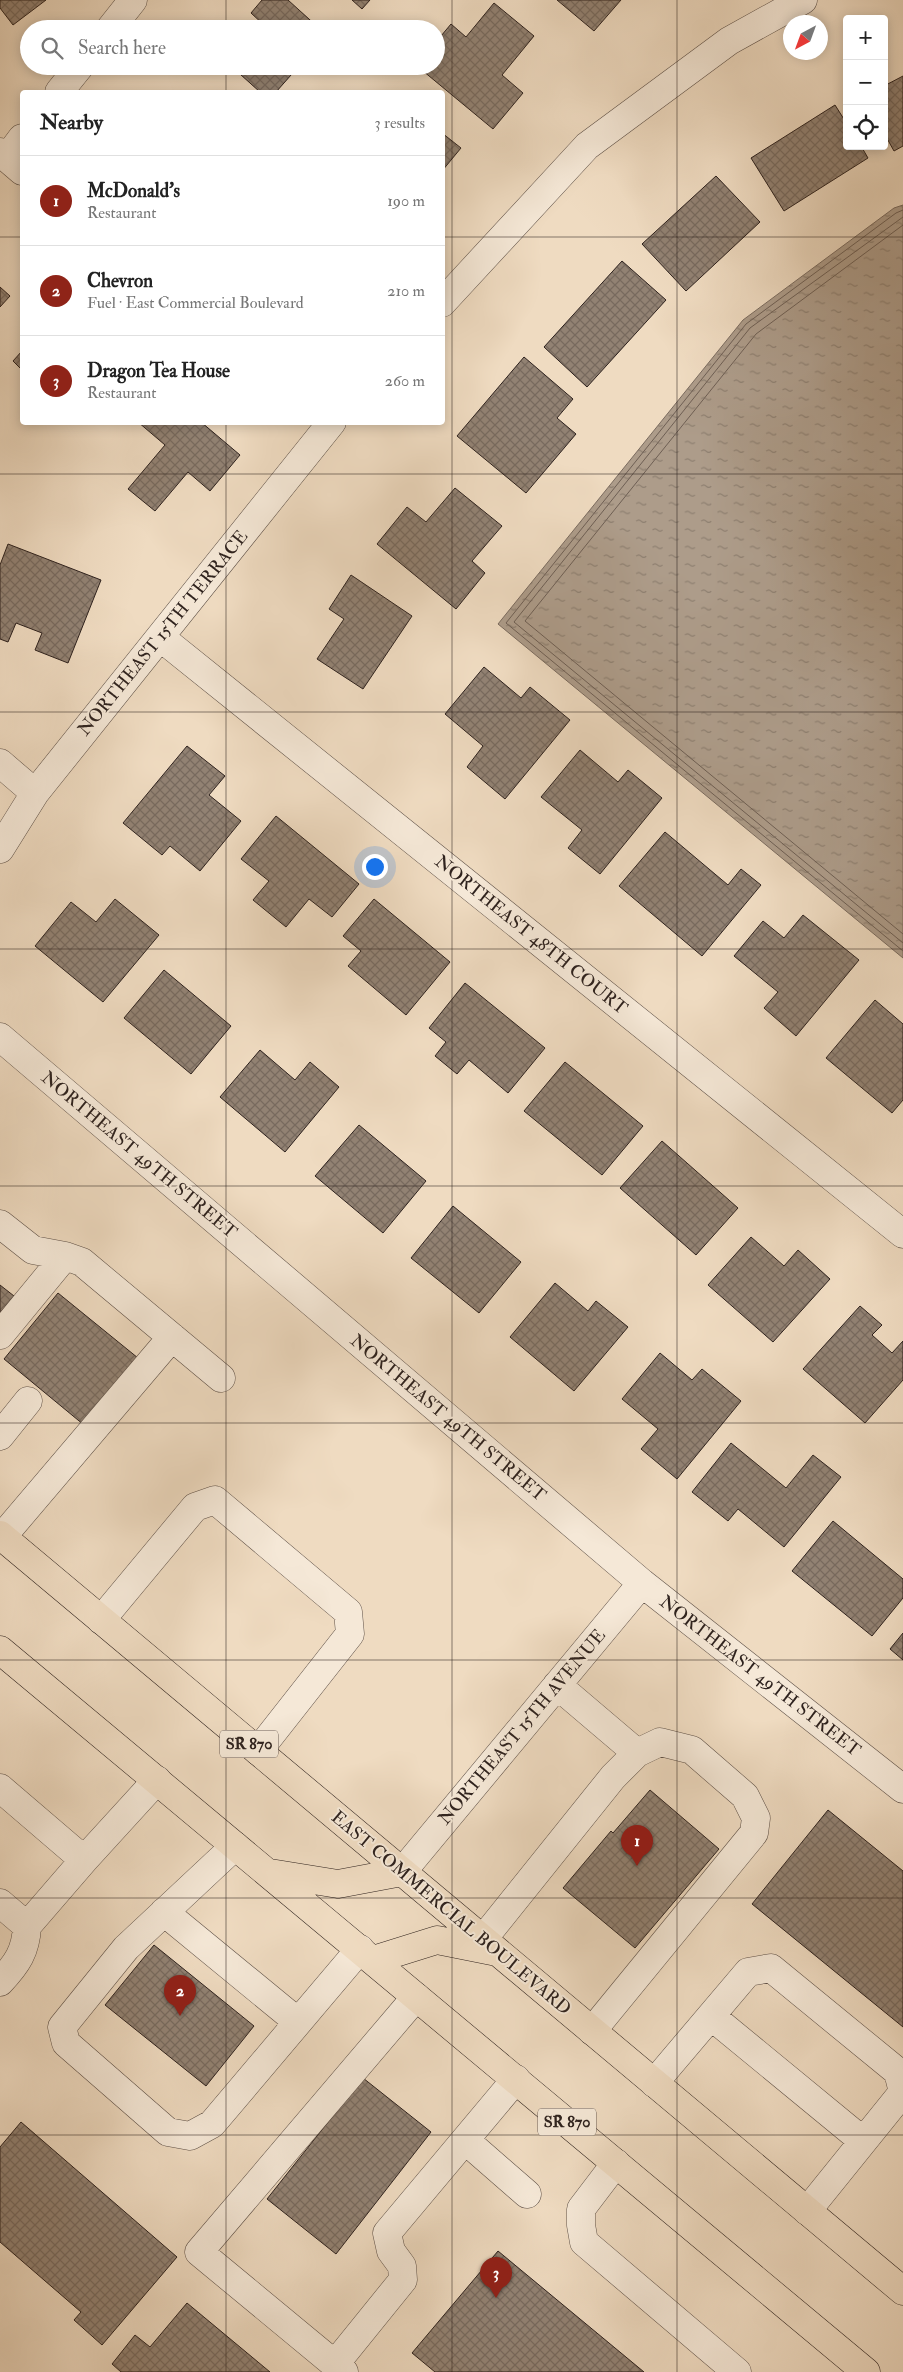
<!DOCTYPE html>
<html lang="en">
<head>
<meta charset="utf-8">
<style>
  body { margin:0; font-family:"IM FELL Double Pica",serif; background:#f2f2f2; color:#222 }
  .controls { position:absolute; right:15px; top:15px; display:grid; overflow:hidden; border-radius:5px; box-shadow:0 2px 12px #0003 }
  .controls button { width:45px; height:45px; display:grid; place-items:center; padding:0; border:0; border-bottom:1px solid #e0e0e0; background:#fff; color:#222; font:25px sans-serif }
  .compass { position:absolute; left:783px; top:15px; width:45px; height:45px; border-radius:50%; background:#fff; box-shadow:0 2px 12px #0003; rotate:221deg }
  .you { position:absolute; left:374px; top:866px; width:18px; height:18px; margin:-12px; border:4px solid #fff; border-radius:50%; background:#1a73e8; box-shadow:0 0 0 8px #1a73e833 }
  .badge { display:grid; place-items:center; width:32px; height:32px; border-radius:50%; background:#8f2418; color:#fff; font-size:16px; font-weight:700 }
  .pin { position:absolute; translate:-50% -41px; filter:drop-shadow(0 1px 2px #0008) }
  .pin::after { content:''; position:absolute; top:26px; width:18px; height:15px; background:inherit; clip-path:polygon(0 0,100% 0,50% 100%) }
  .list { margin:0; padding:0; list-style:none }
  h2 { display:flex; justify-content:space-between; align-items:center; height:65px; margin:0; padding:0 20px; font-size:21px }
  h2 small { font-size:16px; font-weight:400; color:#767676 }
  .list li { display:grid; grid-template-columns:32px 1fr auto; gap:15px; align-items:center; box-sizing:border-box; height:90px; padding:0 20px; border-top:1px solid #e0e0e0 }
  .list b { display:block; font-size:19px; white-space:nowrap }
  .list p { margin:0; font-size:16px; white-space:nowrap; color:#767676 }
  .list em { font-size:16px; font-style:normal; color:#767676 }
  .icon { flex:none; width:28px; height:28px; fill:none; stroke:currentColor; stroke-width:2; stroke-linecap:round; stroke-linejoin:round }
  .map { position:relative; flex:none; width:903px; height:2372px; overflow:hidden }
  .search { position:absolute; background:#fff; box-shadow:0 2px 12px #0003; left:20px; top:20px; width:425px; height:55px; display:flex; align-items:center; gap:12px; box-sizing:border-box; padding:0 18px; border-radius:28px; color:#767676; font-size:19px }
  .panel { position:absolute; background:#fff; box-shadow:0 2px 12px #0003; left:20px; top:90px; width:425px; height:335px; border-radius:5px }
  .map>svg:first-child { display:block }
  .water { fill:url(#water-ripples); stroke:#7a6b5f }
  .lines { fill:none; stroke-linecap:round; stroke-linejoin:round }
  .shore { stroke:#6e5f54; stroke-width:1 }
  .building { fill:url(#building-cross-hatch); stroke:#2e221e }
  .minor-casing { stroke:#5e5047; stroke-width:29 }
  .major-casing { stroke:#2e221e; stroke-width:29 }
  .minor { stroke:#f5e8d7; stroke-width:28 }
  .major { stroke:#efdbc1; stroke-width:28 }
  .grid { fill:none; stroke:#2e221e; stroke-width:1; stroke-opacity:0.55 }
  .labels { text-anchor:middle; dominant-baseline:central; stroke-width:4; stroke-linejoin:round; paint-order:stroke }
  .shield { fill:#f5e8d7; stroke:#6a5d56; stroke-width:1 }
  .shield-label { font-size:16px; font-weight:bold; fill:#2e221e }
  .street-label { font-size:18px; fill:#2e221e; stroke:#f5e8d7 }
</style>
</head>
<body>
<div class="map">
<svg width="903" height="2372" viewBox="0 0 903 2372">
  <defs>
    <pattern id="water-ripples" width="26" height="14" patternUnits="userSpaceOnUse" patternTransform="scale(1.25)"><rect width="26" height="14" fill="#ad9c8a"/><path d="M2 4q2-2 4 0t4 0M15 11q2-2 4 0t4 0" fill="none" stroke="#8d7f70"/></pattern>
    <pattern id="building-cross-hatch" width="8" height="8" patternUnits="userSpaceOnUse" patternTransform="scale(1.25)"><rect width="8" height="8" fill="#928273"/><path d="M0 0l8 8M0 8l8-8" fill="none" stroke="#786a5e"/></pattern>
  </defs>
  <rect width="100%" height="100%" fill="#efdbc1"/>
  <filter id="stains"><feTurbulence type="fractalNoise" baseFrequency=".004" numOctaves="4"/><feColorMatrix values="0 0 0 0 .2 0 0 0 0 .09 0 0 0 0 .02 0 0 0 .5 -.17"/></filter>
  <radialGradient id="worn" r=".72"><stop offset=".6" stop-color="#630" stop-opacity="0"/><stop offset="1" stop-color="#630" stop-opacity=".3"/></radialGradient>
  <path class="water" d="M 903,205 L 903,958 L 498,624 L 743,320 L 894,208 Z"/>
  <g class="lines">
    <path class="shore" d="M 903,210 L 896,213 L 746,324 L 506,623 L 903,951
      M 903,217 L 750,328 L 514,622 L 903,943
      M 903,225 L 756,334 L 525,621 L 903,934"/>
  </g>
  <path class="building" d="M 0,0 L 46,0 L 13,25 L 0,8 Z
    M 262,0 L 288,0 L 320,29 L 262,29 L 265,26 L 251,13 Z
    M 352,0 L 370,0 L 362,9 Z
    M 557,0 L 621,0 L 594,31 Z
    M 494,3 L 534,36 L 502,75 L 523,93 L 493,129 L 417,66 L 436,66 L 436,42 L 451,24 L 466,37 Z
    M 231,66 L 299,66 L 276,92 L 260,92 Z
    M 903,76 L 903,146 L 894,151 L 884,133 L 884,86 Z
    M 835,105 L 847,124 L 847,146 L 861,146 L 868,158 L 784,211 L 751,158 Z
    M 442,133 L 461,148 L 442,171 Z
    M 716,176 L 760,222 L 686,291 L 642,244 Z
    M 622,261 L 666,300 L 587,387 L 544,347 Z
    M 0,287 L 10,296 L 0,307 Z
    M 22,351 L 22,370 L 13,361 Z
    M 524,357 L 573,399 L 557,418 L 576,434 L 526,493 L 457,436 Z
    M 138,422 L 201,422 L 240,455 L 210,491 L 188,472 L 155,511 L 128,489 L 165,445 Z
    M 455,488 L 502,526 L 472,561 L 485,573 L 456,609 L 377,544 L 407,507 L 426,522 Z
    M 8,544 L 101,580 L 68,663 L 35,650 L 42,633 L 16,623 L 8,642 L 0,639 L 0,565 Z
    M 351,575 L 412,616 L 363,689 L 317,659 L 344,619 L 329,609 Z
    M 484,667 L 521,698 L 530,687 L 570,720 L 505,799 L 467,767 L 483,746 L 445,714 Z
    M 187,746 L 225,776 L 209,795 L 241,821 L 200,871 L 170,846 L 162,855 L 123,823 Z
    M 580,750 L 618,782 L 628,770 L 662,798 L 600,874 L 568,848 L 582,830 L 541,797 Z
    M 276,816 L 359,884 L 332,917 L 309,899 L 286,927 L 253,900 L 269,881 L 241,859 Z
    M 665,832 L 728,885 L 741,869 L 761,885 L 702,956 L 619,886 Z
    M 115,899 L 159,935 L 103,1002 L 35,946 L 71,902 L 96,922 Z
    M 374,899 L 450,962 L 406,1015 L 348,966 L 361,951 L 343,936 Z
    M 803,915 L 859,960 L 796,1036 L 764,1008 L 778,992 L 734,956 L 763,921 L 784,938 Z
    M 164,970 L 231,1026 L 191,1074 L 124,1018 Z
    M 465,983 L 545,1048 L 508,1093 L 469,1060 L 457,1074 L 435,1056 L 446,1042 L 429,1028 Z
    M 875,1000 L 903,1024 L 903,1100 L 892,1113 L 826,1058 Z
    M 260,1050 L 295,1080 L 310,1062 L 339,1087 L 285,1152 L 220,1097 Z
    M 565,1062 L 643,1126 L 602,1175 L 524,1111 Z
    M 359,1125 L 426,1181 L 383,1233 L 315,1176 Z
    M 662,1141 L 738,1208 L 696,1255 L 620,1188 Z
    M 453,1206 L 521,1262 L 479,1313 L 411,1258 Z
    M 751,1237 L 784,1266 L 798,1250 L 830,1279 L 773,1342 L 708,1285 Z
    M 555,1283 L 588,1311 L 596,1301 L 628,1327 L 574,1391 L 510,1337 Z
    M 0,1285 L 14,1296 L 0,1313 Z
    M 58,1293 L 138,1358 L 84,1425 L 4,1359 Z
    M 860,1306 L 882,1325 L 872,1335 L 892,1353 L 903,1341 L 903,1380 L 865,1423 L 803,1369 Z
    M 660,1353 L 692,1380 L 702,1369 L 741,1401 L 677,1479 L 641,1449 L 658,1429 L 622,1399 Z
    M 731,1443 L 786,1488 L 813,1455 L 841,1477 L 784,1547 L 738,1509 L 728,1521 L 692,1492 Z
    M 833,1521 L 903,1579 L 903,1598 L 872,1636 L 792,1571 Z
    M 903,1633 L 903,1660 L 890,1649 Z
    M 650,1790 L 719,1849 L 635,1948 L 563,1888 L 611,1831 L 613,1833 Z
    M 828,1810 L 903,1871 L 903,2027 L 752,1904 Z
    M 154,1945 L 254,2026 L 206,2086 L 105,2005 Z
    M 363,2078 L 431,2132 L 336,2254 L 267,2199 Z
    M 21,2122 L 177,2257 L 102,2345 L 74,2320 L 81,2312 L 0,2242 L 0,2147 Z
    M 498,2251 L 644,2372 L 435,2372 L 412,2353 Z
    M 187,2303 L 270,2372 L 121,2372 L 112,2364 L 135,2335 L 150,2347 Z"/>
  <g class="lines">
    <g class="minor-casing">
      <path id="minor" d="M 110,29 L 133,0
        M 59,92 L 80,66
        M 0,152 L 22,171
        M 7,158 L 22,138
        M 442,303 L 587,146 L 729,41 L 803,0
        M 160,637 L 903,1234
        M 0,763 L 35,793
        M 0,849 L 35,793 L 332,422
        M 0,1037 L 642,1583 L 903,1789
        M 0,1224 L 33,1250 L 65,1256 L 82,1262 L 221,1378
        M 0,1335 L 65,1256
        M 0,1436 L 28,1401
        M 2,1537 L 172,1337
        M 101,1620 L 195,1507 L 215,1500 L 348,1612 L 350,1634 L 258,1751
        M 557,1685 L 637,1753
        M 0,1788 L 84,1860 L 157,1780
        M 235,1846 L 126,1948 L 62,2027 L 66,2043 L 168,2132 L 190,2136 L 212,2124 L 360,1949
        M 402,1872 L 642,1583
        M 0,1903 L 27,1926 L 84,1860
        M 164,1912 L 298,2022
        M 483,1939 L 613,1777 L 637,1753 L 660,1742 L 692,1750 L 745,1796 L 756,1818 L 754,1833 L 592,2031
        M 0,1982 C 17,1964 26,1951 27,1926
        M 711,2016 L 863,2141
        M 654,2083 L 748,1972 L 771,1968 L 898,2072 L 903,2092 L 807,2211
        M 465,2140 L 527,2194
        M 616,2163 L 581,2209 L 581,2225 L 584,2242 L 737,2372
        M 335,2364 L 403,2280 L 402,2266 L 391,2251 L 387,2233 L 516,2079
        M 344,2372 L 199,2252 L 416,1997"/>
    </g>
    <g class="major-casing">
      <path id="major" d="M 0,1535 L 903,2291
        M 0,1650 L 866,2372
        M 270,1873 L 338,1884 L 402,1872
        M 373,1960 L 437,1940 L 497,1952"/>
    </g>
    <use href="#minor" class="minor"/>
    <use href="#major" class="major"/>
  </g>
  <path class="grid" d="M 226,0 L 226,29M 452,0 L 452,2372M 677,0 L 677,2372M 226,66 L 226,92M 0,237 L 22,237M 442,237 L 903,237M 226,422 L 226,2372M 0,474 L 903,474M 0,712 L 903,712M 0,949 L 903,949M 0,1186 L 903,1186M 0,1423 L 903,1423M 0,1660 L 903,1660M 0,1898 L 903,1898M 0,2135 L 903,2135"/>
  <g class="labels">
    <g class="shield">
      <rect x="220" y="1730.5" width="58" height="27" rx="4"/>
      <rect x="538" y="2108.5" width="58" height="27" rx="4"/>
    </g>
    <g class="shield-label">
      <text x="249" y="1744">SR 870</text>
      <text x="567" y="2122">SR 870</text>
    </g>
    <g class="street-label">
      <text transform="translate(163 633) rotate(-51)">NORTHEAST 15TH TERRACE</text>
      <text transform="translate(531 935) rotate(39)">NORTHEAST 48TH COURT</text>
      <text transform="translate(139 1155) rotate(40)">NORTHEAST 49TH STREET</text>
      <text transform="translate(448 1418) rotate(40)">NORTHEAST 49TH STREET</text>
      <text transform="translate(760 1676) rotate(38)">NORTHEAST 49TH STREET</text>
      <text transform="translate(522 1727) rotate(-50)">NORTHEAST 15TH AVENUE</text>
      <text transform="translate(451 1913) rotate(40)">EAST COMMERCIAL BOULEVARD</text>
    </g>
  </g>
  <rect width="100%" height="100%" filter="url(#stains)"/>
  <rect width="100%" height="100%" fill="url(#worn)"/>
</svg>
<div class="controls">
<button>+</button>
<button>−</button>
<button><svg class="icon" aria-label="locate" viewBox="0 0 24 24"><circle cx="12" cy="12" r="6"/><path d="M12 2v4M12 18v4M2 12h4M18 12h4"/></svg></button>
</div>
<svg class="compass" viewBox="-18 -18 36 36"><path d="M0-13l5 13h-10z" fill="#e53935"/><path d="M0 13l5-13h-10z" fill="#767676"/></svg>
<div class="you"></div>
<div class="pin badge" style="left:637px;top:1866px">1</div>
<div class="pin badge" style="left:180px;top:2016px">2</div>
<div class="pin badge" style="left:496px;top:2298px">3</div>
<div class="search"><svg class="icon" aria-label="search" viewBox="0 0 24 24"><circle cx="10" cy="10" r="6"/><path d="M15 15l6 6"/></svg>Search here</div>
<section class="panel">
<h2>Nearby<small>3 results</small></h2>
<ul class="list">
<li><span class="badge">1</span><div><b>McDonald's</b><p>Restaurant</p></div><em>190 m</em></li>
<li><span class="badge">2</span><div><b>Chevron</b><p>Fuel · East Commercial Boulevard</p></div><em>210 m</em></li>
<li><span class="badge">3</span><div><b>Dragon Tea House</b><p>Restaurant</p></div><em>260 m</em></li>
</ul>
</section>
</div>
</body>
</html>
